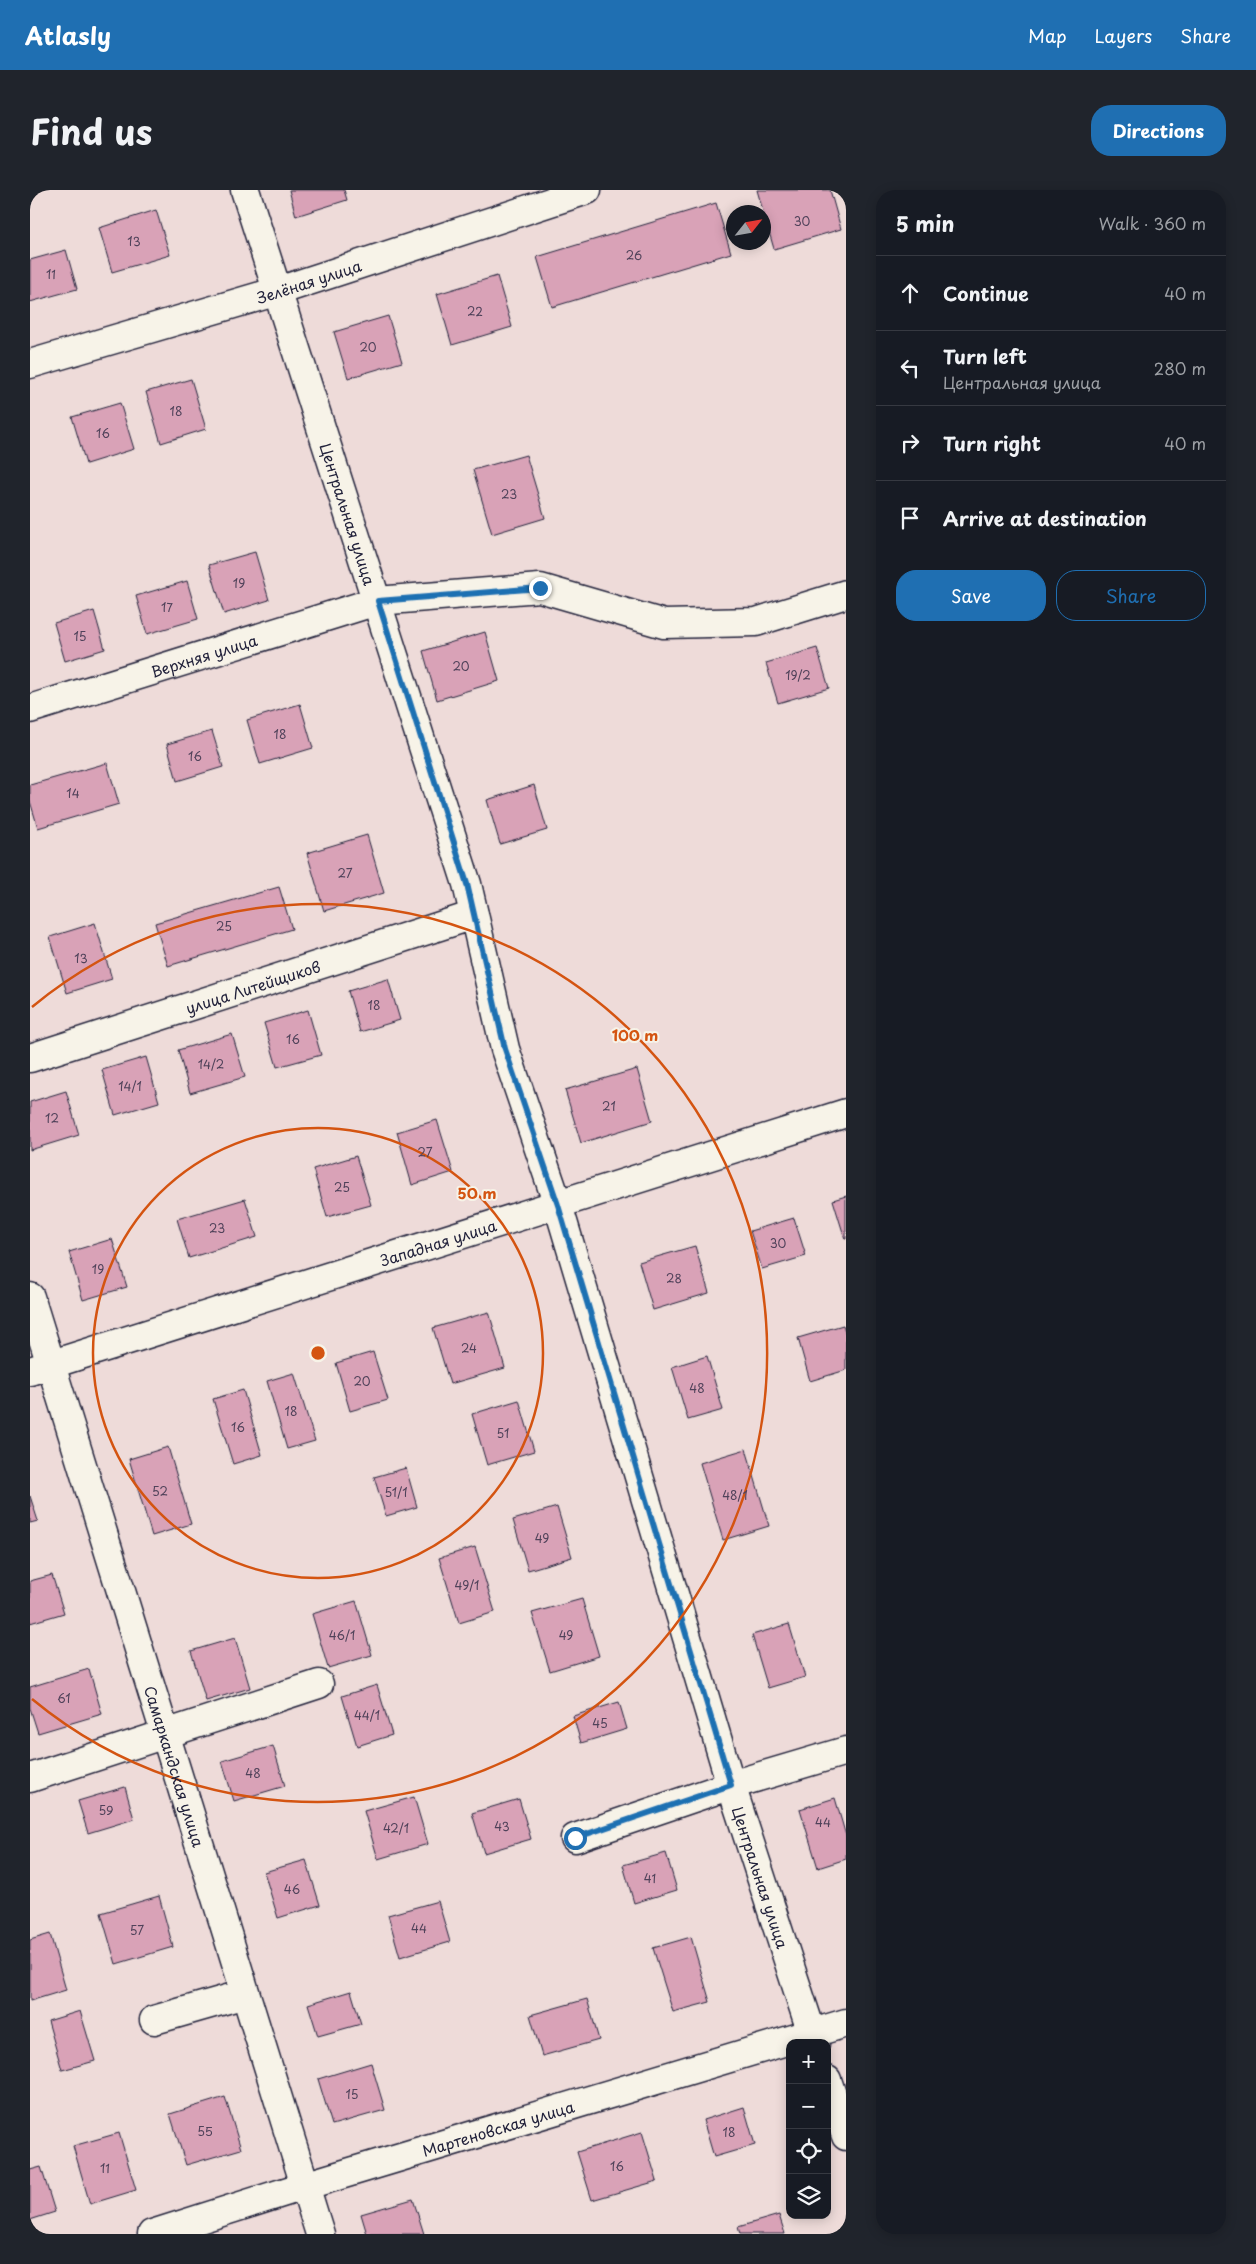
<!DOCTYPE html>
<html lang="en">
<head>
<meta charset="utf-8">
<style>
  body { margin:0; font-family:"Playpen Sans",sans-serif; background:#20242c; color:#f1f3f6 }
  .controls { position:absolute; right:15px; bottom:15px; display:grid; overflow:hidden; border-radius:10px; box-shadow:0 2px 12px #0003 }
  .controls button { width:45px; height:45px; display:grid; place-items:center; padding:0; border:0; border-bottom:1px solid #363941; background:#171b24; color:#f1f3f6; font:25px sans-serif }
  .compass { position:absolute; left:696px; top:15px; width:45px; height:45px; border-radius:50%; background:#171b24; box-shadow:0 2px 12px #0003; rotate:59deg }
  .stop { position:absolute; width:15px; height:15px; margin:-11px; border:4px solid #1f6fb2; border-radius:50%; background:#fff }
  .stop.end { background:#1f6fb2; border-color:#fff; box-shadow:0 1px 5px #0008 }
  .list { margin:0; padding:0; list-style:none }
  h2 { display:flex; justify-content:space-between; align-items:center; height:65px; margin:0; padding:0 20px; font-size:21px }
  h2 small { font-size:16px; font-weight:400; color:#9ea1a6 }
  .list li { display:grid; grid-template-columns:32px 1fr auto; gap:15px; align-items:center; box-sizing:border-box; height:75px; padding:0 20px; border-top:1px solid #363941 }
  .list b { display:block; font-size:19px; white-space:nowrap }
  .list p { margin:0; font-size:16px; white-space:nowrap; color:#9ea1a6 }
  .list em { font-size:16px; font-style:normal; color:#9ea1a6 }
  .actions { display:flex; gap:10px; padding:15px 20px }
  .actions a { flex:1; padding:11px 0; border:1px solid #1f6fb2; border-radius:20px; text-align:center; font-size:18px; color:#1f6fb2 }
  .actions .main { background:#1f6fb2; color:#fff }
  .icon { flex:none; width:28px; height:28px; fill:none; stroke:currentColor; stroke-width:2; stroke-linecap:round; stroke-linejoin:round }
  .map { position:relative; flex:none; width:816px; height:2044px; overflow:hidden; border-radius:20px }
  header { display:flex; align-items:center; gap:30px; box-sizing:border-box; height:70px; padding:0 25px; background:#1f6fb2; color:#fff }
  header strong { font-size:24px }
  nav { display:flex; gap:28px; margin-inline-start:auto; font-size:18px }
  .intro { display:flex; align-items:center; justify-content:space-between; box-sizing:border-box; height:120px; padding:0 30px }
  h1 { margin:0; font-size:35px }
  .button { padding:12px 22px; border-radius:20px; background:#1f6fb2; color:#fff; font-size:18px; font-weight:700 }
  main { display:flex; gap:30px; padding:0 30px }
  aside { flex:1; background:#171b24; border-radius:20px; box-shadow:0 2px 12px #0003 }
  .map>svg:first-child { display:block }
  .building { fill:#d9a2b7; stroke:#22223b }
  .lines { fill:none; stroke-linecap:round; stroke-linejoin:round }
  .minor-casing { stroke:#22223b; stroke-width:31 }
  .major-casing { stroke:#22223b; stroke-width:31 }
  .minor { stroke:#f7f3e8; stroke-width:28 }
  .major { stroke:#f7f3e8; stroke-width:28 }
  .route { stroke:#1f6fb2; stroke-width:6 }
  .ring { fill:none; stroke:#d45411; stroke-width:2.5 }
  .labels { text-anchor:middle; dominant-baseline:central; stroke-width:4; stroke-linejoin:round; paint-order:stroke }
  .number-label { font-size:12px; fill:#50425a }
  .street-label { font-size:15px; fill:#22223b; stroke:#f7f3e8 }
  .centre { fill:#d45411; stroke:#f7f3e8; stroke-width:2.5 }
  .ring-label { font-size:15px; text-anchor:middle; font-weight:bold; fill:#d45411; stroke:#f7f3e8; stroke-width:4; stroke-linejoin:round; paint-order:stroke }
</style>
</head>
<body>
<header>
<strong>Atlasly</strong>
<nav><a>Map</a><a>Layers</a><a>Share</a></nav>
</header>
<div class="intro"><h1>Find us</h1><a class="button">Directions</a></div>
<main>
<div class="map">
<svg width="816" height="2044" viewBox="0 0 816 2044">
  <rect width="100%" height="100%" fill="#eedbd9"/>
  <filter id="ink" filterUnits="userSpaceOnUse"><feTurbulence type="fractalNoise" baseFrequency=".02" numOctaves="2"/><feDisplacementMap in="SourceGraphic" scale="10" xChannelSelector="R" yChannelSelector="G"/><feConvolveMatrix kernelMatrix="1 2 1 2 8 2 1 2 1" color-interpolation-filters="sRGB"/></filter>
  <g filter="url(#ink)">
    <path class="building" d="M 259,0 L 314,0 L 317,10 L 266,26 Z
      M 727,0 L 800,0 L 811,39 L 744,59 Z
      M 686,13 L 701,63 L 522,117 L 507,67 Z
      M 126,20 L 140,65 L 82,82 L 69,38 Z
      M 36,60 L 47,99 L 0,112 L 0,70 Z
      M 467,86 L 482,137 L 422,155 L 407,104 Z
      M 358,126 L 372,172 L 318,188 L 304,142 Z
      M 161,189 L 176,239 L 131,253 L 116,202 Z
      M 90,213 L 104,259 L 56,274 L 42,227 Z
      M 496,265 L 515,328 L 462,344 L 443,280 Z
      M 225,362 L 239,410 L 194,424 L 179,375 Z
      M 157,391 L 168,429 L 117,444 L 106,406 Z
      M 64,421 L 75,459 L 35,471 L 24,433 Z
      M 455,442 L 469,491 L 407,510 L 393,461 Z
      M 787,458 L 799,498 L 748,513 L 736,473 Z
      M 270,514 L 283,558 L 230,574 L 217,530 Z
      M 182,541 L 193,577 L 147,591 L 137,554 Z
      M 77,573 L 89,614 L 8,638 L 0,611 L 0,595 Z
      M 504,595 L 517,640 L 470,654 L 457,610 Z
      M 337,645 L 354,703 L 294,721 L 277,663 Z
      M 249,697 L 262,739 L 138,776 L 125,733 Z
      M 65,733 L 82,789 L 37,803 L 20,747 Z
      M 358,789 L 370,830 L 330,842 L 318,801 Z
      M 278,820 L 291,865 L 247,877 L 234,833 Z
      M 202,844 L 215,887 L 160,903 L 148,860 Z
      M 116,867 L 129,912 L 85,925 L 72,880 Z
      M 607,879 L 622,931 L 551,953 L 535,900 Z
      M 36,901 L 49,945 L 0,960 L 0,912 Z
      M 407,930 L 423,982 L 382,995 L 367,942 Z
      M 326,966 L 341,1015 L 297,1027 L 283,979 Z
      M 816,1006 L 816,1049 L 815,1049 L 803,1010 Z
      M 215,1009 L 227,1047 L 159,1068 L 147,1029 Z
      M 764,1028 L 776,1066 L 732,1079 L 720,1041 Z
      M 82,1049 L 97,1097 L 53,1110 L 39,1062 Z
      M 665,1056 L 679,1103 L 623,1120 L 609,1072 Z
      M 459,1122 L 475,1178 L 420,1194 L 403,1138 Z
      M 813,1135 L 816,1145 L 816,1180 L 780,1191 L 768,1148 Z
      M 343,1162 L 358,1210 L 320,1221 L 306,1173 Z
      M 677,1166 L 693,1220 L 658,1230 L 642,1177 Z
      M 264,1183 L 285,1251 L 257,1259 L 237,1191 Z
      M 213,1200 L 232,1265 L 203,1274 L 183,1209 Z
      M 489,1210 L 504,1261 L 457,1275 L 442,1224 Z
      M 138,1257 L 161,1334 L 122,1346 L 99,1269 Z
      M 716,1259 L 739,1336 L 693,1350 L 670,1273 Z
      M 376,1278 L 387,1317 L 356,1326 L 344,1287 Z
      M 0,1306 L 8,1331 L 0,1333 Z
      M 527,1317 L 542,1367 L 498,1380 L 483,1330 Z
      M 445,1357 L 465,1422 L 429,1433 L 409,1368 Z
      M 22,1385 L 34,1423 L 0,1433 L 0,1391 Z
      M 552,1409 L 569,1466 L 520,1481 L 502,1423 Z
      M 326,1411 L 342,1465 L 298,1478 L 282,1424 Z
      M 759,1434 L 775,1487 L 738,1498 L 722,1445 Z
      M 205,1448 L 220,1498 L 176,1511 L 161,1461 Z
      M 59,1479 L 72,1524 L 8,1543 L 0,1518 L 0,1497 Z
      M 347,1495 L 362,1545 L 327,1556 L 312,1506 Z
      M 589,1512 L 597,1539 L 551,1553 L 543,1526 Z
      M 243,1556 L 255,1596 L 204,1611 L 192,1571 Z
      M 95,1597 L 104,1629 L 58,1643 L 48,1611 Z
      M 384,1607 L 398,1654 L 348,1669 L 334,1621 Z
      M 805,1608 L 816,1646 L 816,1669 L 788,1678 L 770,1619 Z
      M 489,1609 L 501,1649 L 454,1663 L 442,1623 Z
      M 636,1663 L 647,1700 L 604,1713 L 593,1675 Z
      M 276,1670 L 290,1715 L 248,1728 L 234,1682 Z
      M 129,1706 L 143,1757 L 86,1774 L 71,1723 Z
      M 408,1711 L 420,1752 L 370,1767 L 358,1725 Z
      M 20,1744 L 36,1800 L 0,1811 L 0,1750 Z
      M 661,1747 L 680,1812 L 643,1822 L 623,1758 Z
      M 321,1801 L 331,1834 L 288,1846 L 278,1814 Z
      M 557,1809 L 569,1850 L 512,1866 L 500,1825 Z
      M 50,1821 L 65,1871 L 32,1880 L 18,1831 Z
      M 341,1873 L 355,1920 L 302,1935 L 288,1889 Z
      M 195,1907 L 211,1959 L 156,1975 L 140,1924 Z
      M 714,1917 L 725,1955 L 684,1967 L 673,1930 Z
      M 612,1942 L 627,1991 L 562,2010 L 547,1962 Z
      M 89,1943 L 106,2000 L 60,2014 L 43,1956 Z
      M 11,1977 L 25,2022 L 0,2030 L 0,1980 Z
      M 383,2009 L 394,2044 L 337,2044 L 331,2024 Z
      M 749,2025 L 755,2044 L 710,2044 L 708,2037 Z"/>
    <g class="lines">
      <g class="minor-casing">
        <g id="minor">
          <path id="s1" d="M 215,0 L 437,694 L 475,859 L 528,1015 L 701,1595 L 785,1853"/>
          <path id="s2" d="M 0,174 L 248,101 L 557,0"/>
          <path id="s3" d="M 0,519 L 347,411 L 510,398 L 634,434 L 726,432 L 816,404"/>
          <path id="s4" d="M 0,868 L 444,725"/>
          <path id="s5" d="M 0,1107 L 290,2044"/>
          <path d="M 0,1588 L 289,1494"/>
          <path d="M 545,1648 L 701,1595 L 816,1561"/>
          <path d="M 124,1830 L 215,1804"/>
          <path d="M 797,1890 L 816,1946"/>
          <path id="s6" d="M 122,2044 L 274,1996 L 816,1833"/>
        </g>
      </g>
      <g class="major-casing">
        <g id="major">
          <path id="s7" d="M 0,1181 L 816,923"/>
        </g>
      </g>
      <use href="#minor" class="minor"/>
      <use href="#major" class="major"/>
    </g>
  </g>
  <g class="lines" filter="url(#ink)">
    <path class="route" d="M 510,398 L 348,411 L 437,694 L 475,859 L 528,1015 L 701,1595 L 545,1648"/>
  </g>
  <g class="ring">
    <circle cx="288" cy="1163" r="225"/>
    <path d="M2 817A449 449 0 1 1 2 1509"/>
  </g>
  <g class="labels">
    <g class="number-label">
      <text x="772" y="31">30</text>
      <text x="104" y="51">13</text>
      <text x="604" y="65">26</text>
      <text x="21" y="84">11</text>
      <text x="445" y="121">22</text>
      <text x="338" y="157">20</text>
      <text x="146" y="221">18</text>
      <text x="73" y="243">16</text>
      <text x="479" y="304">23</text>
      <text x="209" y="393">19</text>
      <text x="137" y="417">17</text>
      <text x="50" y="446">15</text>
      <text x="431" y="476">20</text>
      <text x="768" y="485">19/2</text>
      <text x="250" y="544">18</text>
      <text x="165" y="566">16</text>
      <text x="43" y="603">14</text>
      <text x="315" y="683">27</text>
      <text x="194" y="736">25</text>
      <text x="51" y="768">13</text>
      <text x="344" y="815">18</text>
      <text x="263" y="849">16</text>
      <text x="181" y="874">14/2</text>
      <text x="100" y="896">14/1</text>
      <text x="579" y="916">21</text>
      <text x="22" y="928">12</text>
      <text x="395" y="962">27</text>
      <text x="312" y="997">25</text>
      <text x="187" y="1038">23</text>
      <text x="748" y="1053">30</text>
      <text x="68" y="1079">19</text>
      <text x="644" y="1088">28</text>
      <text x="439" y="1158">24</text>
      <text x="332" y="1191">20</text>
      <text x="667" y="1198">48</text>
      <text x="261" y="1221">18</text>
      <text x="208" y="1237">16</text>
      <text x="473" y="1243">51</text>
      <text x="130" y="1301">52</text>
      <text x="366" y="1302">51/1</text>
      <text x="705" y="1305">48/1</text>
      <text x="512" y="1348">49</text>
      <text x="437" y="1395">49/1</text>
      <text x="312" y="1445">46/1</text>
      <text x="536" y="1445">49</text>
      <text x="34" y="1508">61</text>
      <text x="337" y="1525">44/1</text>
      <text x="570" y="1533">45</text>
      <text x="223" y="1583">48</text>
      <text x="76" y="1620">59</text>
      <text x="793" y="1632">44</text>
      <text x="472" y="1636">43</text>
      <text x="366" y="1638">42/1</text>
      <text x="620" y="1688">41</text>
      <text x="262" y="1699">46</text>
      <text x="389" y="1738">44</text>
      <text x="107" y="1740">57</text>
      <text x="322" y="1904">15</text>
      <text x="175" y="1941">55</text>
      <text x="699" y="1942">18</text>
      <text x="587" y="1976">16</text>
      <text x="75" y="1978">11</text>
    </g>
    <g class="street-label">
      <text stroke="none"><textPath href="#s2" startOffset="291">Зелёная улица</textPath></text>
      <text stroke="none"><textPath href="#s1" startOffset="340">Центральная улица</textPath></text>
      <text stroke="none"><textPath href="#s3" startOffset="182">Верхняя улица</textPath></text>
      <text stroke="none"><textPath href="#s4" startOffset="234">улица Литейщиков</textPath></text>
      <text stroke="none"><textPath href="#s7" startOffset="428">Западная улица</textPath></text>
      <text stroke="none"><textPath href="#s5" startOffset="491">Самаркандская улица</textPath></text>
      <text stroke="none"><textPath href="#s1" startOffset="1765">Центральная улица</textPath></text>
      <text stroke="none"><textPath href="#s6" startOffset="362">Мартеновская улица</textPath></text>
    </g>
  </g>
  <circle cx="288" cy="1163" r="8" class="centre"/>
  <g class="ring-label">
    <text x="605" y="851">100 m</text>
    <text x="447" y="1009">50 m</text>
  </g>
</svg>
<div class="controls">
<button>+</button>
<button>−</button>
<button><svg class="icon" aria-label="locate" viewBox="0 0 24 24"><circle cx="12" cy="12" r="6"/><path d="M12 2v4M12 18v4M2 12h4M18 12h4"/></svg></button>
<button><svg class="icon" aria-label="layers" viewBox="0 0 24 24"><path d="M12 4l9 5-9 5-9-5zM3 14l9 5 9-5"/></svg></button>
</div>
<svg class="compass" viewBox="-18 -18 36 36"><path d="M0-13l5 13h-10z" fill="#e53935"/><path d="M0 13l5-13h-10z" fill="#9ea1a6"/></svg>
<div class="stop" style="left:545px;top:1648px"></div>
<div class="stop end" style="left:510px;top:398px"></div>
</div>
<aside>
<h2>5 min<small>Walk · 360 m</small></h2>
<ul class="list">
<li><svg class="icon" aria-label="ahead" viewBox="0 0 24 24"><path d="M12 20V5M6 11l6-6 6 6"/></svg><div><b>Continue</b></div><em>40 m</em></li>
<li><svg class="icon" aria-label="left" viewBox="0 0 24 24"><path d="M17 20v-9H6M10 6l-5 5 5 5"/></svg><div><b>Turn left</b><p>Центральная улица</p></div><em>280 m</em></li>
<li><svg class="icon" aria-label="right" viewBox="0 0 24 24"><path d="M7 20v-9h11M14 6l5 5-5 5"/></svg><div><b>Turn right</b></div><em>40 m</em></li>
<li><svg class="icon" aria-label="arrive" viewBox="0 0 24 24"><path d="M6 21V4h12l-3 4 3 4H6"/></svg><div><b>Arrive at destination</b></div></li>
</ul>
<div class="actions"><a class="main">Save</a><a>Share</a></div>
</aside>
</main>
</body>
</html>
